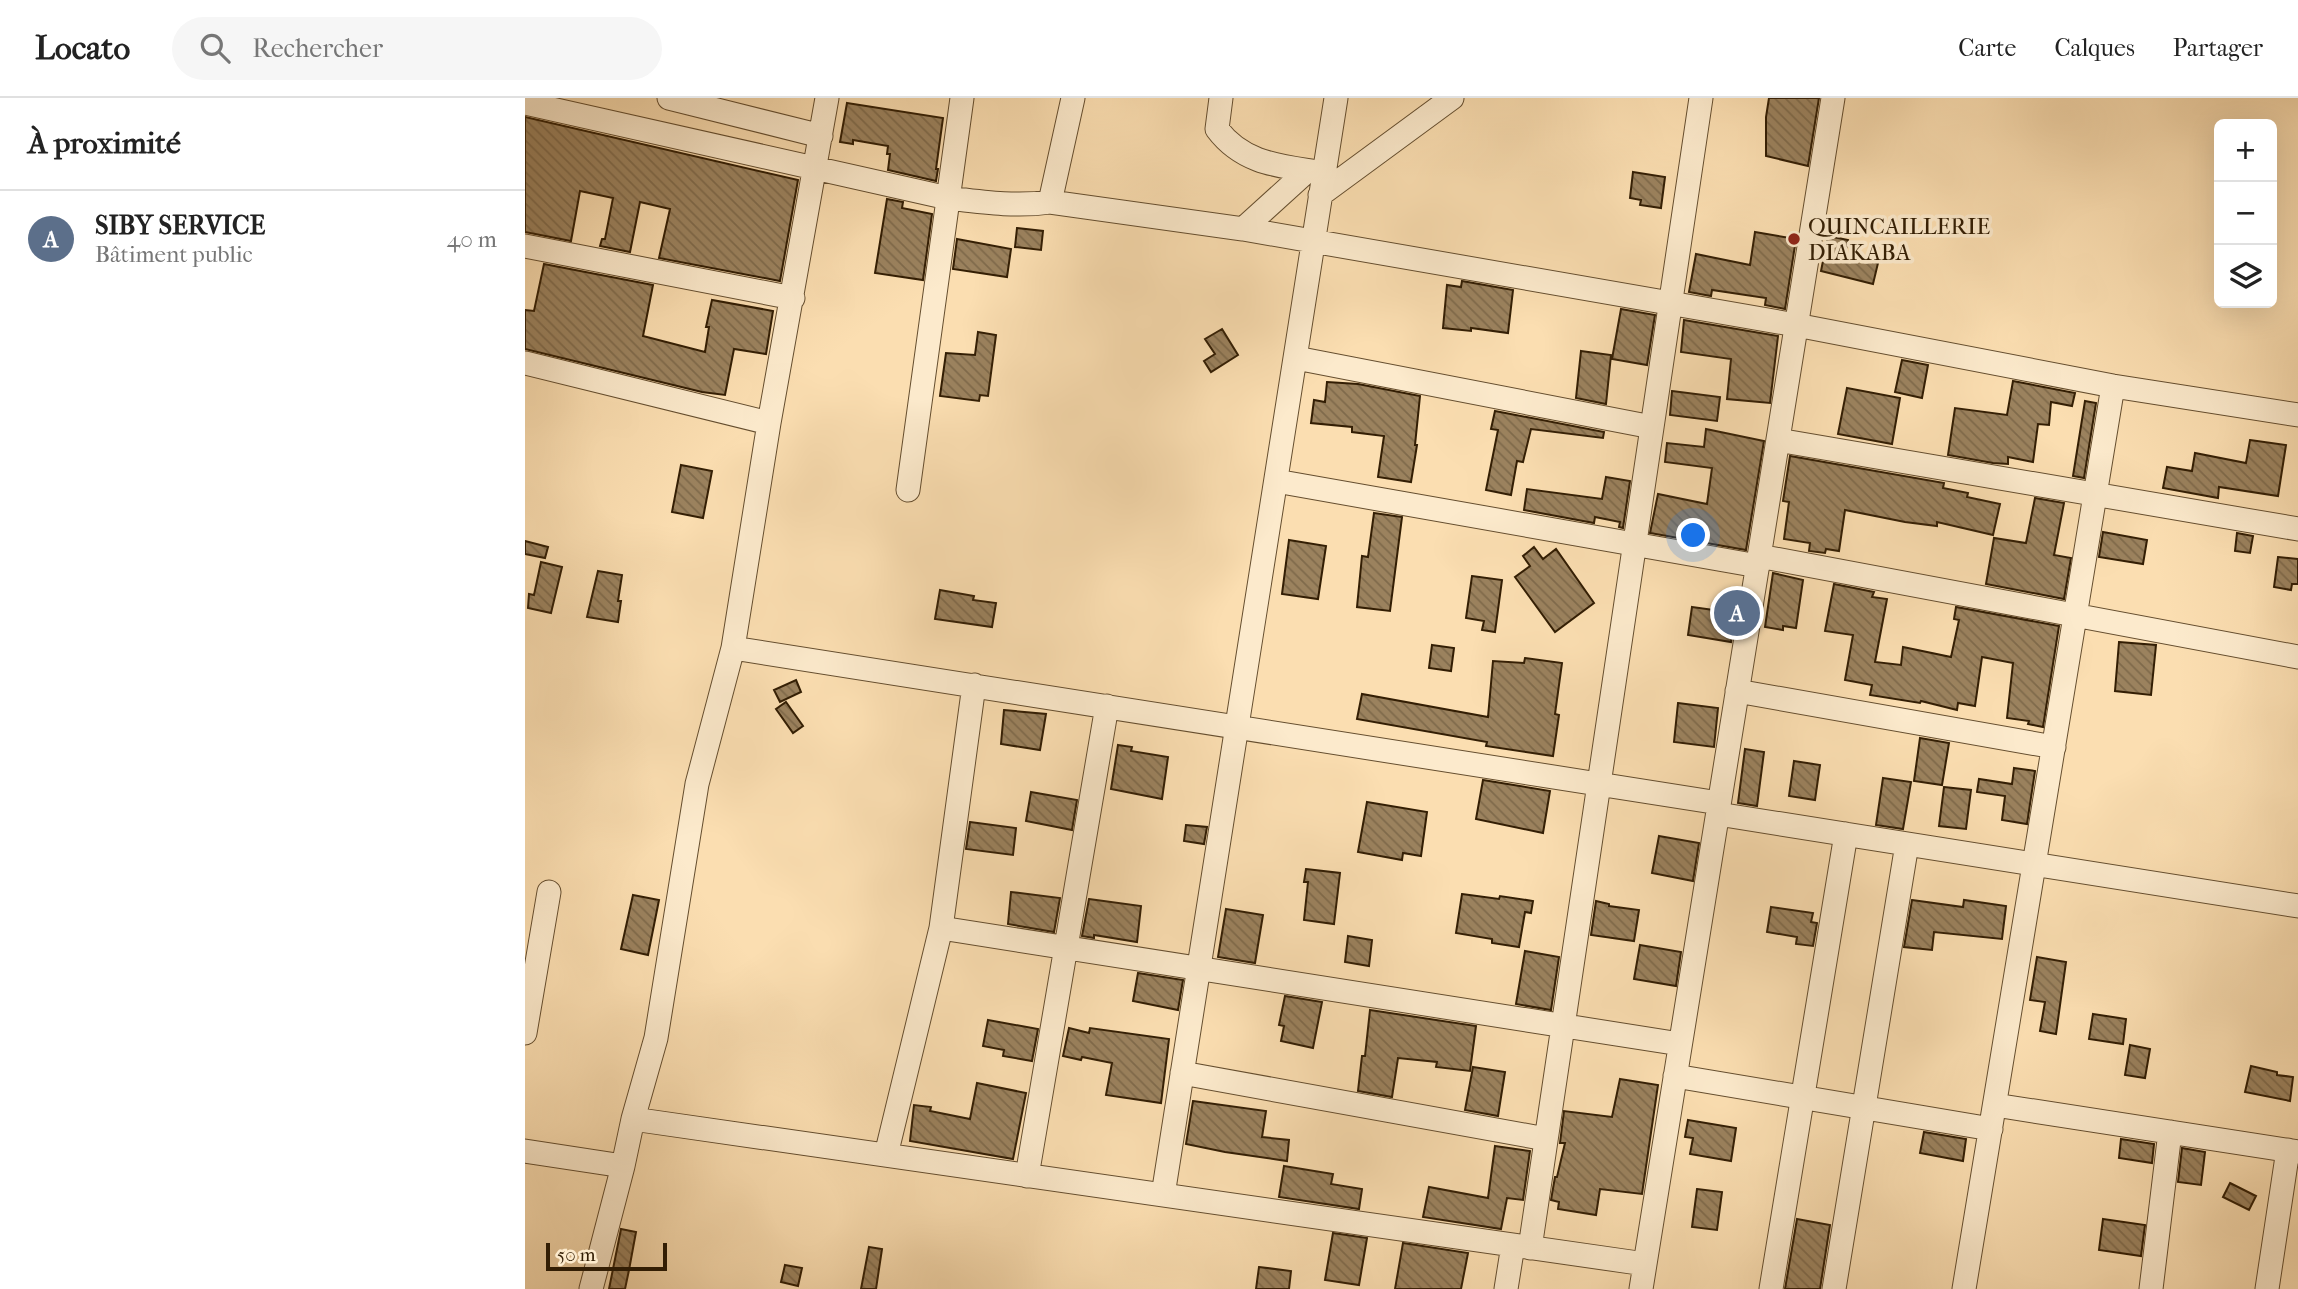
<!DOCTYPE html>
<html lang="fr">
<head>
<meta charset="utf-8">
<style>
  body { margin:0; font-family:"IM FELL French Canon",serif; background:#f6f6f6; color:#222 }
  .controls { position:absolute; right:21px; top:21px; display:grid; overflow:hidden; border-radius:10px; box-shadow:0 7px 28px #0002 }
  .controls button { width:63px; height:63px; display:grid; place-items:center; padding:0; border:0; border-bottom:2px solid #e0e0e0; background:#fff; color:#222; font:35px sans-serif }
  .scale { position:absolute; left:21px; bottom:18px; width:121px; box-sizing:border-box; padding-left:7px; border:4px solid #331e04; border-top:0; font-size:19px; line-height:24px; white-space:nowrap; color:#331e04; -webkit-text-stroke:5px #fceacc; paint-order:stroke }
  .you { position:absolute; left:1169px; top:438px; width:24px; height:24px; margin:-18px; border:5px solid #fff; border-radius:50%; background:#1a73e8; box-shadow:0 0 0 10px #1a73e833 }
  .badge { display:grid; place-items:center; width:46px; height:46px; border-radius:50%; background:#8f2418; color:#fff; font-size:23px; font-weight:700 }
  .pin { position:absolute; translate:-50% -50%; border:4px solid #fff; box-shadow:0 2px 7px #0006 }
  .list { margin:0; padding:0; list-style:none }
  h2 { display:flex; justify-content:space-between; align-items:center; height:91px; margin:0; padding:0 28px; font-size:30px }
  h2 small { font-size:23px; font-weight:400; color:#767676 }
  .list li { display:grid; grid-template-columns:46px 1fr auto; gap:21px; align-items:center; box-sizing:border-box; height:98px; padding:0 28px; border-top:2px solid #e0e0e0 }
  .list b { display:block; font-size:26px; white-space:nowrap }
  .list p { margin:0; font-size:23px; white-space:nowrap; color:#767676 }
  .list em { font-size:23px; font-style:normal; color:#767676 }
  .icon { flex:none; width:38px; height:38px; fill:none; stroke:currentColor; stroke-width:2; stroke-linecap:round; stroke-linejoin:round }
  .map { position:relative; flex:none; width:1773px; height:1191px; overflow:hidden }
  header { display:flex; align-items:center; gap:42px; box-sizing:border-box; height:98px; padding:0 35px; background:#fff; border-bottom:2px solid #e0e0e0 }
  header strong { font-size:33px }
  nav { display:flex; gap:38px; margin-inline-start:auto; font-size:24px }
  .search { width:490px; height:63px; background:#f6f6f6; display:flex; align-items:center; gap:18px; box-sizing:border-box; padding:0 24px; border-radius:38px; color:#767676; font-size:26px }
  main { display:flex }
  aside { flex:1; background:#fff }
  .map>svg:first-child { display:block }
  .building { fill:url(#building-back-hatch); stroke:#331e04; stroke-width:2 }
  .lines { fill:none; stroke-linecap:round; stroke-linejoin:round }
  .minor-casing { stroke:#654e2f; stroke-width:25 }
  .minor { stroke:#fceacc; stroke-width:23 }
  .poi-dot { fill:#8f2418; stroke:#fceacc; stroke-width:2.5 }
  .labels { text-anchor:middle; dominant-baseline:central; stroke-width:7; stroke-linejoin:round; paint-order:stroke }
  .poi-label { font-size:23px; fill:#331e04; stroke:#fceacc; text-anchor:start }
</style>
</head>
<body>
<header>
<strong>Locato</strong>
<div class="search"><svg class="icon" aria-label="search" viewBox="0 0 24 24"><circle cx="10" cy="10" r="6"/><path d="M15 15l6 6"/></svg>Rechercher</div>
<nav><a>Carte</a><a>Calques</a><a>Partager</a></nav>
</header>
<main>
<aside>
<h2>À proximité<small></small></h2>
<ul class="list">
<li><span class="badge" style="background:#5c6f8a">A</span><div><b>SIBY SERVICE</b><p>Bâtiment public</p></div><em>40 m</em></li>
</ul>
</aside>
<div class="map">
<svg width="1773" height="1191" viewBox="0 0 1773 1191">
  <defs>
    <pattern id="building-back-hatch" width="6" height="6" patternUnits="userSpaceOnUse" patternTransform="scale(1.75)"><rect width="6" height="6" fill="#9b825e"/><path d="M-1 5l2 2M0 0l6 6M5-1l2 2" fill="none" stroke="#7f6a4b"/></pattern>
  </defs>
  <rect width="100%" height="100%" fill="#fbdeb1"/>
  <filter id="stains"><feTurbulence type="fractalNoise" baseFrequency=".00286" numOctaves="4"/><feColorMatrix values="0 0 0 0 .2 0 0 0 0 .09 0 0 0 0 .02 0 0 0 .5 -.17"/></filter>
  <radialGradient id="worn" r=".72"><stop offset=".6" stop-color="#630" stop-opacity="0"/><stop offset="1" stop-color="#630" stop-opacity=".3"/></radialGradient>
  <path class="building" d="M 1244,0 L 1294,0 L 1283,68 L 1241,58 L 1241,19 Z
    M 322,5 L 418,20 L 411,71 L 413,71 L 411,83 L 363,72 L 365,56 L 362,56 L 363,48 L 328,42 L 328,46 L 315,44 Z
    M 0,19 L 273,82 L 255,183 L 134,160 L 145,111 L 115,104 L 105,154 L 75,148 L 77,141 L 80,141 L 88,100 L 55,93 L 46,143 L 0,134 Z
    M 1108,74 L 1140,79 L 1136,110 L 1115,107 L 1116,102 L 1105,100 Z
    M 362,101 L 378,104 L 377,110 L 407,116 L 398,182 L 350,175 Z
    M 492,130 L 518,133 L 516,152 L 490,149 Z
    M 1230,134 L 1271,141 L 1260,211 L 1240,207 L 1241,200 L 1187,192 L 1186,198 L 1164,194 L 1171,156 L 1225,167 Z
    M 1303,138 L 1323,142 L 1320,156 L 1353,165 L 1348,186 L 1296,173 Z
    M 432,141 L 486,151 L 482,179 L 428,171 Z
    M 19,166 L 128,187 L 118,238 L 180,254 L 184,229 L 181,229 L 187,202 L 248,213 L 241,256 L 209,251 L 200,297 L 177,294 L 0,251 L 0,212 L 9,213 Z
    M 937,183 L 988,192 L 983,235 L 946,230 L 946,233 L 918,230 L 922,187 L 936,189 Z
    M 1096,211 L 1130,217 L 1122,267 L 1087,261 Z
    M 1159,222 L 1253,238 L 1245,305 L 1202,301 L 1206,261 L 1156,254 Z
    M 697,231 L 713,257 L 686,274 L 679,263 L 690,256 L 680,241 Z
    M 453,234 L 471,237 L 463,298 L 455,297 L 454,303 L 415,298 L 421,255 L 450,257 Z
    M 1056,253 L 1086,257 L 1081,306 L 1051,300 Z
    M 1377,262 L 1403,267 L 1397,300 L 1370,294 Z
    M 1488,283 L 1550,295 L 1547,308 L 1526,304 L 1524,327 L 1513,326 L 1508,364 L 1483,359 L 1483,366 L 1468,365 L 1423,357 L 1430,310 L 1482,317 Z
    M 802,284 L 833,286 L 895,298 L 890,347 L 892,347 L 886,384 L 853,379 L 859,338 L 827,334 L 827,329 L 786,325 L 789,302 L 800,304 Z
    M 1322,290 L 1375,300 L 1367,346 L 1313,336 Z
    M 1147,293 L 1195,299 L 1192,323 L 1145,317 Z
    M 1560,303 L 1571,305 L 1559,380 L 1548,378 Z
    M 970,313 L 1079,334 L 1078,340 L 1006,331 L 998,364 L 992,363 L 986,397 L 961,392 L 973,332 L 966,331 Z
    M 1181,331 L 1239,343 L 1221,452 L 1125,435 L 1133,396 L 1182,406 L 1187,370 L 1140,364 L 1142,345 L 1179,349 Z
    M 1725,342 L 1761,347 L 1753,398 L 1694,389 L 1693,400 L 1638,390 L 1642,369 L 1667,373 L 1670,355 L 1721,365 Z
    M 1265,358 L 1419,385 L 1418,390 L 1443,395 L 1442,399 L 1475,406 L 1468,437 L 1412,424 L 1412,428 L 1380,424 L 1320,412 L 1314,453 L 1301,451 L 1300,455 L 1284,453 L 1285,445 L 1259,441 L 1264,404 L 1258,403 Z
    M 156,367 L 187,373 L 178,420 L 147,414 Z
    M 1081,379 L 1105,383 L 1098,430 L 1094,429 L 1095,424 L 1070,419 L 1069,425 L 999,412 L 1002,391 L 1077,401 Z
    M 1510,400 L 1539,405 L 1529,457 L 1546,460 L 1539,501 L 1461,486 L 1469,440 L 1501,445 Z
    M 849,415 L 877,419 L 865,513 L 832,509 L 837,458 L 843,459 Z
    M 1578,434 L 1622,442 L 1618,466 L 1574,459 Z
    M 1712,435 L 1728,438 L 1725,455 L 1710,453 Z
    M 764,442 L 801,448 L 793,501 L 757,496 Z
    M 0,443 L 23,449 L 20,460 L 0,456 Z
    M 1009,449 L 1018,461 L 1031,451 L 1069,505 L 1030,534 L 990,479 L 1005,468 L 998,458 Z
    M 1753,459 L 1773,461 L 1773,486 L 1767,486 L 1766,492 L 1749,489 Z
    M 16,464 L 37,469 L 26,515 L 3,510 L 4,496 L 9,497 Z
    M 73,473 L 97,477 L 93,503 L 96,503 L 93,524 L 62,519 Z
    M 1248,475 L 1278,482 L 1271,530 L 1258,528 L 1258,532 L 1240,529 Z
    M 947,478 L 977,482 L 970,534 L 957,532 L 959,523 L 941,520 Z
    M 1309,486 L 1349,494 L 1347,499 L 1362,501 L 1350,564 L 1376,567 L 1378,549 L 1426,559 L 1434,522 L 1429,521 L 1431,509 L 1534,528 L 1518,629 L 1503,626 L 1504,623 L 1482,620 L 1488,565 L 1457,559 L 1450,608 L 1433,605 L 1432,612 L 1396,603 L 1395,605 L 1345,597 L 1347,587 L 1320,582 L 1328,537 L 1300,533 Z
    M 415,492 L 449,498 L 448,502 L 471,505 L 467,529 L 410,521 Z
    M 1167,509 L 1211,515 L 1206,544 L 1163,537 Z
    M 1594,544 L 1631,547 L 1626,597 L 1590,593 Z
    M 907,547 L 929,550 L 926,573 L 904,570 Z
    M 1000,560 L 1037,565 L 1030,616 L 1034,617 L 1028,658 L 961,648 L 962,644 L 832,621 L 837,596 L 963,619 L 968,563 L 999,565 Z
    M 271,582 L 276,594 L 255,604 L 249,592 Z
    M 261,604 L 278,628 L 268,635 L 251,611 Z
    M 1153,605 L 1193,610 L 1189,649 L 1149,644 Z
    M 479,612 L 521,616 L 515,652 L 476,646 Z
    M 1395,640 L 1424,645 L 1417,687 L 1389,683 Z
    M 593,647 L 607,649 L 606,653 L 643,659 L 637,701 L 586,691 Z
    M 1220,651 L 1239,654 L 1232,708 L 1213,705 Z
    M 1269,663 L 1295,667 L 1290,702 L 1264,698 Z
    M 1489,670 L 1510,673 L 1502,726 L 1477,722 L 1480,698 L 1452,694 L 1454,681 L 1487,686 Z
    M 1358,680 L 1386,684 L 1378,731 L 1351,727 Z
    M 958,682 L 1025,693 L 1018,735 L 951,721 Z
    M 1419,689 L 1446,692 L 1441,731 L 1414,728 Z
    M 506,694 L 552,702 L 547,732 L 501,723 Z
    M 842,704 L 902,714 L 896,758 L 878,755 L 877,762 L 833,754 Z
    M 445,724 L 491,730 L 488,757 L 441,751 Z
    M 661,727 L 682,729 L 679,746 L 659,743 Z
    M 1134,738 L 1174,745 L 1168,783 L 1127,775 Z
    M 781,771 L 815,775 L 809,826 L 779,822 L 783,784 L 779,784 Z
    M 486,794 L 535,800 L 529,834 L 483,826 Z
    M 937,796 L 974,801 L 975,798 L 1008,803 L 1006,815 L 1000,814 L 994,849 L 967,845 L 967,841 L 931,835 Z
    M 108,797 L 134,802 L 123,857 L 96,851 Z
    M 564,801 L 616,808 L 612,844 L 569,837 L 569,840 L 557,838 Z
    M 1387,802 L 1438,809 L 1439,802 L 1481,808 L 1477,841 L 1409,834 L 1407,852 L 1379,849 Z
    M 1071,803 L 1084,806 L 1084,808 L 1114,812 L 1109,843 L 1066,837 Z
    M 1246,809 L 1288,815 L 1286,824 L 1292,825 L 1288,848 L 1271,846 L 1272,839 L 1242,834 Z
    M 701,811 L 738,817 L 730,865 L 693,859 Z
    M 823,838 L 847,842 L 844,868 L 820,864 Z
    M 1115,847 L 1156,854 L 1151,888 L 1109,881 Z
    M 1000,853 L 1034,859 L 1026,912 L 991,906 Z
    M 1512,859 L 1541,864 L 1531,936 L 1515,933 L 1520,904 L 1505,902 Z
    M 613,875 L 658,882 L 653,912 L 608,903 Z
    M 760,898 L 797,904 L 788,950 L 756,943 L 759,928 L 754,927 Z
    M 845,912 L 951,928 L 945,973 L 911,969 L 912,964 L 873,960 L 867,999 L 833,993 L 837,958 L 840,958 Z
    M 1568,916 L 1601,921 L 1598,946 L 1564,941 Z
    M 463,922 L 513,931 L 507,963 L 478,958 L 479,952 L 458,948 Z
    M 544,930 L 564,935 L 565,930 L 644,941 L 636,1005 L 581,997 L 587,965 L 557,959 L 556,962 L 538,958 Z
    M 1605,947 L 1625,951 L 1620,980 L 1600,977 Z
    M 1726,968 L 1752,974 L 1752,977 L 1768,979 L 1765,1003 L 1720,994 Z
    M 948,969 L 980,974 L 973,1018 L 940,1012 Z
    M 1095,981 L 1133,987 L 1117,1096 L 1075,1091 L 1071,1117 L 1033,1111 L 1034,1104 L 1026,1102 L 1030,1079 L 1032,1079 L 1040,1045 L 1035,1045 L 1039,1013 L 1087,1019 Z
    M 452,985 L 501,995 L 488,1061 L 385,1043 L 389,1007 L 406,1009 L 405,1013 L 445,1021 Z
    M 668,1003 L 741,1013 L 737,1039 L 764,1042 L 762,1063 L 700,1054 L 661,1046 Z
    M 1163,1022 L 1211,1030 L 1206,1063 L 1165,1056 L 1168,1040 L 1160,1039 Z
    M 1399,1034 L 1441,1041 L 1438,1063 L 1395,1055 Z
    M 1596,1041 L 1629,1046 L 1627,1065 L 1594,1060 Z
    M 970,1048 L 1005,1053 L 998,1102 L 982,1100 L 976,1131 L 898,1119 L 904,1089 L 963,1100 Z
    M 1657,1050 L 1680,1054 L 1676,1087 L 1653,1084 Z
    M 759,1068 L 808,1076 L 806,1086 L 837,1091 L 834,1111 L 754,1099 Z
    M 1705,1085 L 1731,1098 L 1724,1112 L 1698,1099 Z
    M 1172,1091 L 1197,1094 L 1192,1132 L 1167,1129 Z
    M 1272,1121 L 1305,1127 L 1295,1191 L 1260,1191 Z
    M 1578,1121 L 1620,1127 L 1616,1158 L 1574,1152 Z
    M 96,1131 L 111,1134 L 104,1172 L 100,1191 L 84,1191 Z
    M 808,1135 L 842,1140 L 834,1187 L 800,1182 Z
    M 878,1145 L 943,1155 L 936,1191 L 870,1191 Z
    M 344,1149 L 357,1151 L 351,1191 L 336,1191 Z
    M 260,1167 L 277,1170 L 273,1188 L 256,1184 Z
    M 734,1169 L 766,1173 L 764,1191 L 731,1191 Z"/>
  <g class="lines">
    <g class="minor-casing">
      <path id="minor" d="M 144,0 L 296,38
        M 696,0 L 692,31 C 719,67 757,68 798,75
        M 0,5 L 423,100 C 457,104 491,109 525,104 L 718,131 L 1271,227 L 1588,288 L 1773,317
        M 795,97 L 927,0
        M 525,104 L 548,0
        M 718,131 L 782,73
        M 0,148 L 268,200
        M 771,260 L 1127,329
        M 0,265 L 244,325
        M 1253,342 L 1773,431
        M 751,383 L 1233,468
        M 383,392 L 437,0
        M 1234,458 L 1773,559
        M 208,550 L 1194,705
        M 1212,593 L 1529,649
        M 1193,716 L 1773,808
        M 416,830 L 1155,946
        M 0,935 L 24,794
        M 657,975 L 1021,1041
        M 1150,978 L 1466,1031
        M 1470,1007 L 1773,1054
        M 108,1021 L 1120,1166
        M 0,1053 L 98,1068
        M 361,1057 L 416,830 L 449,587
        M 502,1078 L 582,608
        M 638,1097 L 811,0
        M 1005,1150 L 1176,0
        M 66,1191 L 98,1068 L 108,1021 L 131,940 L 172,686 L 208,550 L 244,325 L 302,0
        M 981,1191 L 988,1147
        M 1116,1191 L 1308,0
        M 1246,1191 L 1321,736
        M 1309,1191 L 1382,746
        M 1439,1191 L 1588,288
        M 1626,1191 L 1645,1034
        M 1742,1191 L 1763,1052"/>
    </g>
    <use href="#minor" class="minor"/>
  </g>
  <circle class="poi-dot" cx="1269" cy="141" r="7"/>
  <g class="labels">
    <g class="poi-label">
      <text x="1283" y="128">QUINCAILLERIE<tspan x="1283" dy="26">DIAKABA</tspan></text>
    </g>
  </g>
  <rect width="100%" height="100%" filter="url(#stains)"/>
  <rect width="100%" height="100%" fill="url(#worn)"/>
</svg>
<div class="controls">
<button>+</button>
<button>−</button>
<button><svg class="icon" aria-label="layers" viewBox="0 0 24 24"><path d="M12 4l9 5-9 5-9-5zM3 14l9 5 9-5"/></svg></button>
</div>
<div class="scale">50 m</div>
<div class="you"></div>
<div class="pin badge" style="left:1212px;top:515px;background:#5c6f8a">A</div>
</div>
</main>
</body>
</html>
